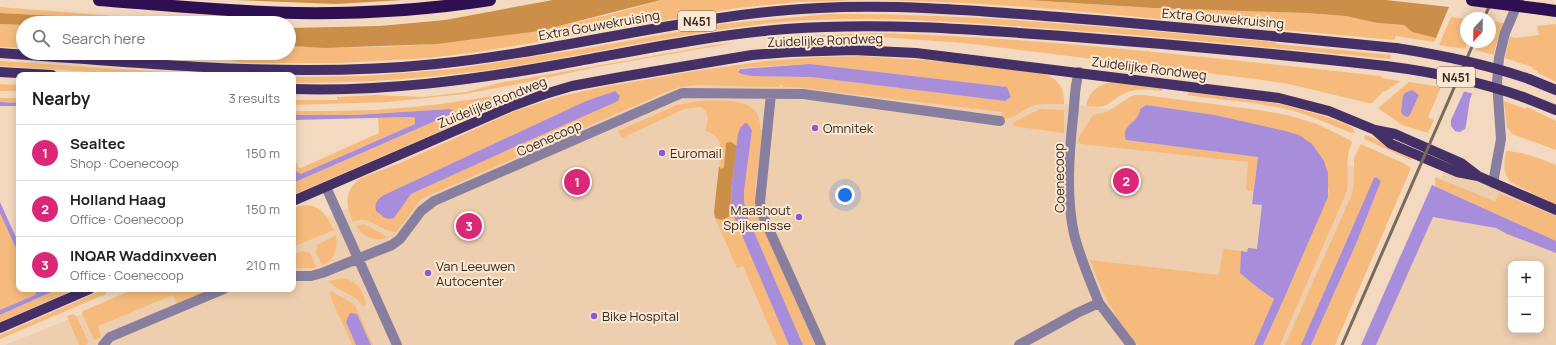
<!DOCTYPE html>
<html lang="en">
<head>
<meta charset="utf-8">
<style>
  body { margin:0; font-family:Manrope,sans-serif; background:#f6f6f6; color:#222 }
  .controls { position:absolute; right:12px; bottom:12px; display:grid; overflow:hidden; border-radius:8px; box-shadow:0 2px 10px #0003 }
  .controls button { width:36px; height:36px; display:grid; place-items:center; padding:0; border:0; border-bottom:1px solid #e0e0e0; background:#fff; color:#222; font:20px sans-serif }
  .compass { position:absolute; left:1460px; top:12px; width:36px; height:36px; border-radius:50%; background:#fff; box-shadow:0 2px 10px #0003; rotate:202deg }
  .you { position:absolute; left:845px; top:195px; width:14px; height:14px; margin:-10px; border:3px solid #fff; border-radius:50%; background:#1a73e8; box-shadow:0 0 0 6px #1a73e833 }
  .badge { display:grid; place-items:center; width:26px; height:26px; border-radius:50%; background:#db2777; color:#fff; font-size:13px; font-weight:700 }
  .pin { position:absolute; translate:-50% -50%; border:2px solid #fff; box-shadow:0 1px 4px #0006 }
  .list { margin:0; padding:0; list-style:none }
  h2 { display:flex; justify-content:space-between; align-items:center; height:52px; margin:0; padding:0 16px; font-size:17px }
  h2 small { font-size:13px; font-weight:400; color:#767676 }
  .list li { display:grid; grid-template-columns:26px 1fr auto; gap:12px; align-items:center; box-sizing:border-box; height:56px; padding:0 16px; border-top:1px solid #e0e0e0 }
  .list b { display:block; font-size:15px; white-space:nowrap }
  .list p { margin:0; font-size:13px; white-space:nowrap; color:#767676 }
  .list em { font-size:13px; font-style:normal; color:#767676 }
  .icon { flex:none; width:22px; height:22px; fill:none; stroke:currentColor; stroke-width:2; stroke-linecap:round; stroke-linejoin:round }
  .map { position:relative; flex:none; width:1556px; height:345px; overflow:hidden }
  .search { position:absolute; background:#fff; box-shadow:0 2px 10px #0003; left:16px; top:16px; width:280px; height:44px; display:flex; align-items:center; gap:10px; box-sizing:border-box; padding:0 14px; border-radius:22px; color:#767676; font-size:15px }
  .panel { position:absolute; background:#fff; box-shadow:0 2px 10px #0003; left:16px; top:72px; width:280px; height:220px; border-radius:8px }
  .map>svg:first-child { display:block }
  .built { fill:#edceae; fill-rule:evenodd }
  .green { fill:#f6bb7c; fill-rule:evenodd }
  .forest { fill:#cb8f49 }
  .water { fill:#a78dda }
  .pier { fill:#f3d9bf }
  .lines { fill:none; stroke-linecap:round; stroke-linejoin:round }
  .minor { stroke:#887e9f; stroke-width:10 }
  .major { stroke:#442f67; stroke-width:10 }
  .highway { stroke:#2e1052; stroke-width:12 }
  .rail { stroke:#7a6a5a; stroke-width:3 }
  .major-bridge { stroke:#442f67; stroke-width:10 }
  .highway-bridge { stroke:#2e1052; stroke-width:12 }
  .poi-dot { fill:#8b5bd5; stroke:#fce7d2; stroke-width:1.5 }
  .labels { text-anchor:middle; dominant-baseline:central; stroke-width:4; stroke-linejoin:round; paint-order:stroke }
  .shield { fill:#fce7d2; stroke:#706355; stroke-width:1 }
  .shield-label { font-size:12px; font-weight:bold; fill:#342a20 }
  .street-label { font-size:13px; fill:#342a20; stroke:#fce7d2 }
  .poi-label { font-size:13px; fill:#342a20; stroke:#fce7d2; text-anchor:start }
</style>
</head>
<body>
<div class="map">
<svg width="1556" height="345" viewBox="0 0 1556 345">
  <rect width="100%" height="100%" fill="#f3d9bf"/>
  <path class="built" d="M 793,75 L 1011,97 L 1206,121 L 1381,175 L 1308,345 L 5,345 L 145,289 L 293,289 L 293,230 L 664,82 Z
    M 1449,161 L 1556,207 L 1556,345 L 1369,345 ZM 1511,264 L 1541,264 L 1541,330 L 1511,330 Z"/>
  <path class="green" d="M 661,0 L 866,0 L 798,2 L 737,8 L 478,52 L 428,58 L 339,63 L 244,63 L 203,55 L 175,53 L 289,53 L 289,46 C 412,53 544,36 661,0 Z
    M 872,0 L 1027,0 L 1154,8 L 1306,13 L 1346,16 L 1377,23 L 1404,25 L 1412,32 L 1436,38 L 1434,42 L 1396,36 L 1394,40 L 1372,38 C 1298,31 1224,25 1149,18 C 1057,9 965,1 872,0 Z
    M 0,7 L 126,17 L 95,22 L 69,20 L 56,16 L 0,13 Z
    M 829,14 C 978,13 1126,29 1274,42 L 1278,44 L 1391,55 L 1390,59 C 1274,48 1158,36 1042,28 C 955,22 869,15 782,22 C 688,31 596,53 503,68 C 433,78 363,83 293,83 L 293,77 L 366,76 L 454,69 L 576,50 L 722,24 Z
    M 1451,17 L 1466,19 L 1466,42 L 1468,42 L 1465,49 L 1439,45 Z
    M 1490,21 L 1505,23 L 1496,45 L 1494,55 L 1476,50 L 1480,42 L 1490,42 Z
    M 0,24 L 23,25 L 23,48 L 0,47 Z
    M 1556,24 L 1556,82 L 1538,73 L 1538,71 L 1533,69 L 1532,67 L 1505,58 L 1510,36 L 1515,38 L 1539,35 L 1537,26 Z
    M 873,33 C 1043,37 1212,58 1381,76 L 1382,78 L 1400,81 L 1386,91 L 1381,92 L 1382,93 L 1372,103 L 1368,103 L 1289,84 L 1255,79 L 964,43 L 881,37 L 851,36 L 775,39 L 734,43 L 596,67 L 524,83 L 465,94 L 388,102 L 293,105 L 293,100 L 337,100 L 337,97 L 377,95 L 422,97 L 466,92 L 499,83 L 714,45 L 803,36 Z
    M 860,56 L 955,62 L 1039,73 C 1056,77 1065,85 1064,104 C 1055,104 1045,103 1036,105 C 1023,108 1015,120 1001,119 L 1002,112 L 803,88 L 783,87 L 783,85 L 779,85 L 779,87 L 697,85 L 680,87 L 671,90 L 430,195 L 421,199 L 397,232 C 381,233 370,213 353,222 C 345,205 344,190 361,178 L 400,163 L 515,111 L 562,96 L 597,88 L 701,70 L 765,61 L 821,57 ZM 810,64 L 1007,87 L 1011,97 L 1005,101 L 811,77 L 752,76 L 740,74 L 738,71 L 740,68 ZM 615,91 L 512,148 L 411,194 L 394,218 L 384,195 L 586,101 Z
    M 0,61 L 197,74 L 223,75 L 140,75 L 0,66 Z
    M 1112,82 L 1162,88 L 1162,91 C 1150,90 1139,88 1128,92 C 1107,100 1113,110 1086,106 C 1089,92 1097,85 1112,82 Z
    M 1409,82 L 1441,87 L 1428,117 L 1434,120 L 1428,133 L 1402,125 L 1378,108 ZM 1419,95 L 1410,115 L 1409,116 L 1402,111 L 1402,109 Z
    M 0,84 L 19,85 L 19,91 L 0,91 Z
    M 536,87 L 537,89 L 293,195 L 293,183 L 451,114 L 453,112 L 450,109 L 355,115 L 293,115 L 293,111 C 320,111 346,111 373,110 C 428,107 483,99 536,87 Z
    M 1189,92 L 1281,104 L 1321,115 L 1346,124 L 1353,128 L 1355,132 L 1352,133 C 1333,126 1314,117 1294,111 C 1259,102 1222,100 1187,95 Z
    M 1136,95 L 1143,95 L 1259,110 L 1291,116 L 1317,124 L 1350,140 L 1352,142 C 1344,160 1350,173 1347,191 L 1280,345 L 1263,345 L 1286,294 L 1328,197 L 1329,188 L 1251,124 L 1215,115 L 1146,105 L 1140,109 L 1138,117 L 1125,130 L 1126,140 L 1258,157 L 1253,191 L 1246,190 L 1248,162 L 1081,144 L 1078,141 L 1079,137 L 1093,115 L 1107,112 L 1130,97 Z
    M 0,98 L 19,98 L 19,103 L 0,102 Z
    M 699,101 C 721,101 762,95 760,129 L 763,130 L 755,189 L 756,202 L 761,221 L 815,345 L 803,345 L 748,218 L 744,201 L 744,191 L 752,130 L 744,124 L 739,130 L 737,146 L 731,142 L 725,147 L 724,166 L 721,170 C 714,153 732,143 705,130 C 709,120 709,113 701,107 L 684,109 L 622,138 L 618,131 L 677,105 Z
    M 1504,101 L 1526,109 L 1527,107 L 1556,121 L 1556,150 L 1512,134 L 1507,127 Z
    M 1040,109 L 1064,110 L 1064,133 L 1013,126 L 1014,122 Z
    M 413,117 L 415,118 L 415,124 L 301,174 L 297,172 L 293,163 L 293,156 L 299,168 L 301,168 L 379,133 L 378,118 Z
    M 1365,135 L 1369,136 L 1412,156 L 1411,160 L 1364,139 Z
    M 1361,144 L 1403,163 L 1411,168 L 1335,345 L 1311,345 L 1356,244 L 1381,181 L 1379,179 L 1353,225 L 1301,345 L 1285,345 L 1352,194 L 1354,185 L 1354,158 Z
    M 1506,151 C 1524,152 1540,158 1556,165 L 1556,205 L 1512,183 C 1502,174 1504,164 1506,151 Z
    M 1435,177 L 1494,201 L 1495,202 L 1499,193 L 1556,216 L 1556,241 L 1435,186 Z
    M 304,205 C 321,205 327,216 334,230 L 293,247 L 293,208 Z
    M 732,212 L 789,345 L 777,345 L 743,266 L 737,268 L 715,218 L 717,219 L 730,216 Z
    M 0,213 L 19,255 L 19,289 L 34,289 L 36,292 L 35,295 L 0,310 Z
    M 364,224 L 386,236 L 387,238 C 374,242 363,237 356,226 Z
    M 336,235 C 338,246 334,263 322,265 L 316,253 L 317,245 Z
    M 1223,249 L 1241,251 L 1240,273 L 1258,288 L 1274,299 L 1254,345 L 1138,345 C 1116,321 1101,291 1090,260 L 1219,275 Z
    M 303,251 L 310,253 L 316,266 L 315,268 L 293,268 L 293,254 Z
    M 342,278 C 356,280 365,291 366,305 L 363,307 C 356,293 338,293 329,281 Z
    M 58,289 L 76,289 L 0,322 L 0,315 Z
    M 105,289 L 106,294 L 0,339 L 0,335 Z
    M 134,289 L 212,289 L 177,304 L 173,295 L 98,326 L 101,337 L 94,340 L 82,313 L 83,311 Z
    M 330,290 L 355,305 L 373,345 L 371,345 L 357,314 L 346,322 L 356,345 L 352,345 L 331,298 Z
    M 73,314 L 77,317 L 88,342 L 86,345 L 79,345 L 67,316 Z"/>
  <path class="forest" d="M 236,0 L 403,0 L 336,4 Z
    M 553,0 L 661,0 L 539,31 L 437,44 L 325,48 L 289,46 L 289,28 L 380,26 L 445,20 Z
    M 1027,0 L 1386,0 L 1449,7 L 1436,38 L 1412,32 L 1404,25 L 1377,23 L 1346,16 L 1306,13 L 1154,8 Z
    M 0,13 L 56,16 L 69,20 L 95,22 L 126,17 L 193,23 L 23,23 L 23,25 L 0,24 Z
    M 731,142 L 737,146 L 731,191 L 732,212 L 730,216 L 722,220 L 715,218 L 714,212 L 719,166 L 721,169 L 724,167 L 726,143 Z"/>
  <path class="water" d="M 810,64 L 1007,87 L 1011,97 L 1005,101 L 811,77 L 752,76 L 741,74 L 738,72 L 740,69 Z
    M 1476,65 L 1479,76 L 1470,99 L 1466,125 L 1465,129 L 1460,132 L 1455,131 L 1451,126 L 1451,120 Z
    M 1412,90 L 1419,95 L 1410,115 L 1407,117 L 1403,115 L 1401,112 L 1403,96 L 1405,93 Z
    M 615,91 L 620,96 L 618,101 L 512,148 L 411,194 L 394,218 L 390,219 L 385,218 L 376,211 C 374,203 378,199 384,195 L 586,101 Z
    M 0,102 L 19,103 L 19,106 L 0,106 Z
    M 1146,105 L 1215,115 L 1285,131 L 1299,135 L 1312,144 L 1324,161 L 1328,173 L 1328,197 L 1286,294 L 1263,345 L 1254,345 L 1274,299 L 1258,288 L 1240,273 L 1241,251 L 1247,252 L 1248,248 L 1257,249 L 1262,205 L 1252,204 L 1258,157 L 1126,140 C 1120,124 1139,124 1140,109 Z
    M 450,109 L 453,111 L 451,114 L 293,183 L 293,163 L 297,172 L 301,174 L 415,124 L 415,118 L 412,117 L 293,120 L 293,115 L 355,115 Z
    M 745,123 L 747,123 L 752,130 L 744,191 L 744,201 L 748,218 L 803,345 L 789,345 L 732,212 L 731,191 L 738,134 L 740,128 Z
    M 1376,177 L 1381,181 L 1356,244 L 1311,345 L 1301,345 L 1374,178 Z
    M 1432,185 L 1556,241 L 1556,253 L 1507,234 L 1496,228 L 1433,217 L 1376,345 L 1361,345 Z
    M 0,202 L 19,244 L 19,255 L 0,213 Z
    M 34,289 L 38,289 L 41,292 L 48,289 L 58,289 L 0,315 L 0,310 L 35,295 L 36,292 Z
    M 350,313 L 357,314 L 371,345 L 356,345 L 346,322 Z"/>
  <path class="pier" d="M 1474,64 L 1483,68 L 1474,94 L 1462,91 Z"/>
  <g class="lines">
    <path class="minor" d="M 771,94 L 760,202 L 763,216 L 821,345
      M 1493,183 L 1501,139 L 1497,82 L 1499,58 L 1505,33 L 1519,0
      M 326,187 L 397,345
      M 293,276 L 311,276 L 322,273 L 392,245 L 400,239 L 421,211 L 434,201 L 682,93 L 803,94 L 1000,121
      M 1099,303 L 1131,345
      M 103,345 L 110,337 L 224,289
      M 1019,345 L 1077,313 L 1099,303 C 1090,280 1080,258 1074,234 C 1066,196 1069,155 1073,117 C 1075,102 1074,87 1079,72"/>
    <path class="major" d="M 0,53 C 145,63 291,79 436,64 C 565,51 690,14 819,8 C 899,4 979,11 1059,17 C 1171,26 1283,37 1396,48
      M 0,72 L 52,75
      M 1529,79 L 1556,90
      M 293,89 C 383,92 473,80 562,64 C 636,51 710,35 786,29 C 878,22 969,29 1062,36 C 1170,44 1278,54 1386,66
      M 1523,97 L 1556,110
      M 1376,131 L 1391,144 L 1457,172 L 1478,176 L 1556,210
      M 293,201 L 512,106 L 545,94 L 572,86 L 621,77 L 752,55 L 790,52 L 853,50 L 916,53 L 1279,98 L 1329,111 L 1375,130 L 1395,134 L 1461,163 L 1478,176
      M 0,328 L 90,289"/>
    <path class="highway" d="M 99,0 C 165,5 231,12 296,13 C 361,14 426,10 490,0
      M 1542,9 L 1556,11"/>
    <path class="rail" d="M 1484,18 L 1492,0
      M 1342,345 L 1474,42"/>
    <path class="major-bridge" d="M 1396,48 C 1441,55 1486,64 1529,79
      M 1386,66 C 1433,72 1478,81 1523,97"/>
    <path class="highway-bridge" d="M 1472,0 L 1542,9"/>
  </g>
  <g class="poi-dot">
    <circle cx="815" cy="128" r="4"/>
    <circle cx="662" cy="153" r="4"/>
    <circle cx="799" cy="217" r="4"/>
    <circle cx="428" cy="273" r="4"/>
    <circle cx="594" cy="316" r="4"/>
  </g>
  <g class="labels">
    <g class="shield">
      <rect x="678" y="11" width="38" height="20" rx="3"/>
      <rect x="1437" y="67" width="38" height="20" rx="3"/>
    </g>
    <g class="shield-label">
      <text x="697" y="21">N451</text>
      <text x="1456" y="77">N451</text>
    </g>
    <g class="street-label">
      <text transform="translate(1223 18) rotate(5)">Extra Gouwekruising</text>
      <text transform="translate(599 25) rotate(-10)">Extra Gouwekruising</text>
      <text transform="translate(825 40) rotate(-2)">Zuidelijke Rondweg</text>
      <text transform="translate(1149 68) rotate(7)">Zuidelijke Rondweg</text>
      <text transform="translate(492 102) rotate(-22)">Zuidelijke Rondweg</text>
      <text transform="translate(549 138) rotate(-24)">Coenecoop</text>
      <text transform="translate(1059 178) rotate(-91)">Coenecoop</text>
    </g>
    <g class="poi-label">
      <text x="823" y="128">Omnitek</text>
      <text x="670" y="153">Euromail</text>
      <text x="791" y="210" text-anchor="end">Maashout<tspan x="791" dy="15">Spijkenisse</tspan></text>
      <text x="436" y="266">Van Leeuwen<tspan x="436" dy="15">Autocenter</tspan></text>
      <text x="602" y="316">Bike Hospital</text>
    </g>
  </g>
</svg>
<div class="controls">
<button>+</button>
<button>−</button>
</div>
<svg class="compass" viewBox="-18 -18 36 36"><path d="M0-13l5 13h-10z" fill="#e53935"/><path d="M0 13l5-13h-10z" fill="#767676"/></svg>
<div class="you"></div>
<div class="pin badge" style="left:577px;top:182px">1</div>
<div class="pin badge" style="left:1126px;top:181px">2</div>
<div class="pin badge" style="left:469px;top:226px">3</div>
<div class="search"><svg class="icon" aria-label="search" viewBox="0 0 24 24"><circle cx="10" cy="10" r="6"/><path d="M15 15l6 6"/></svg>Search here</div>
<section class="panel">
<h2>Nearby<small>3 results</small></h2>
<ul class="list">
<li><span class="badge">1</span><div><b>Sealtec</b><p>Shop · Coenecoop</p></div><em>150 m</em></li>
<li><span class="badge">2</span><div><b>Holland Haag</b><p>Office · Coenecoop</p></div><em>150 m</em></li>
<li><span class="badge">3</span><div><b>INQAR Waddinxveen</b><p>Office · Coenecoop</p></div><em>210 m</em></li>
</ul>
</section>
</div>
</body>
</html>
